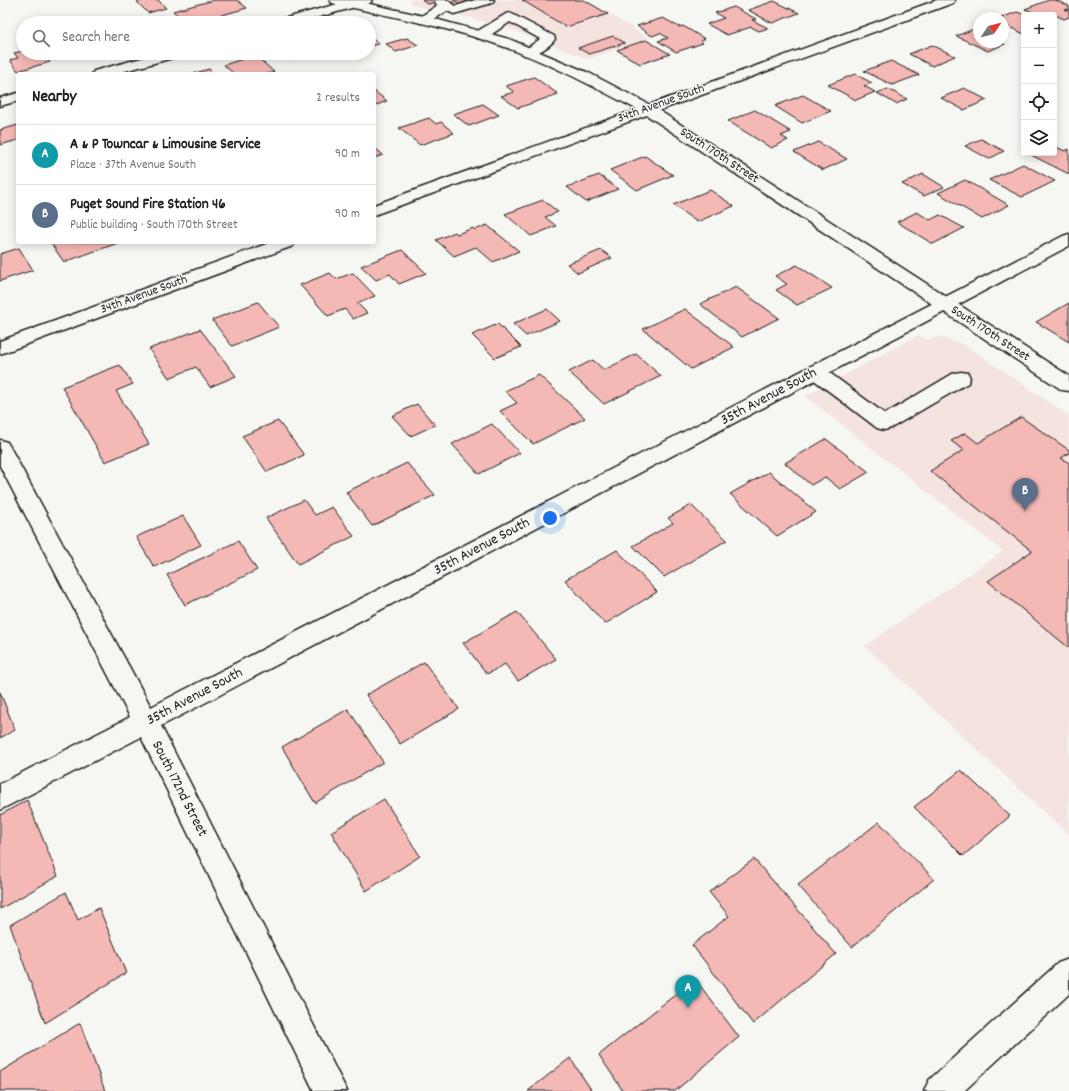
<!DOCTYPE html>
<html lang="en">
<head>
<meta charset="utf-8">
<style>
  body { margin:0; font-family:Dekko,sans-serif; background:#f2f2f2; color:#202124 }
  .controls { position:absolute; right:12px; top:12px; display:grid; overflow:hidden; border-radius:4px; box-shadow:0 2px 10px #0003 }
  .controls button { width:36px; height:36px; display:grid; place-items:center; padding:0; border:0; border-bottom:1px solid #e0e0e0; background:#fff; color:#202124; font:20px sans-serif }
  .compass { position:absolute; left:973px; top:12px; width:36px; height:36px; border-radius:50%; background:#fff; box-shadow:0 2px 10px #0003; rotate:55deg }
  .you { position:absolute; left:550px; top:518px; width:14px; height:14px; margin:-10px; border:3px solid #fff; border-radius:50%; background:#1a73e8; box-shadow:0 0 0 6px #1a73e833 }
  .badge { display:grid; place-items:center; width:26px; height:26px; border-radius:50%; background:#7c3aed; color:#fff; font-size:13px; font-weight:700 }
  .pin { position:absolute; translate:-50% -33px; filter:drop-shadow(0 1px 2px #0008) }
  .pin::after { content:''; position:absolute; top:21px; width:14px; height:12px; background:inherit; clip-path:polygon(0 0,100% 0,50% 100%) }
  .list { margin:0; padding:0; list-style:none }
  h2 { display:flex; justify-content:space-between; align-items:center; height:52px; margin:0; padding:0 16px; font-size:17px }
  h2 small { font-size:13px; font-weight:400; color:#757577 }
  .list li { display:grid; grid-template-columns:26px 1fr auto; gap:12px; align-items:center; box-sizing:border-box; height:60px; padding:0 16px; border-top:1px solid #e0e0e0 }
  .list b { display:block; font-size:15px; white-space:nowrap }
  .list p { margin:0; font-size:13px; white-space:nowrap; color:#757577 }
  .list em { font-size:13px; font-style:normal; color:#757577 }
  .icon { flex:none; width:22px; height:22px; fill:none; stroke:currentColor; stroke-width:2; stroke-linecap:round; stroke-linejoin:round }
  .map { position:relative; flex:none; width:1069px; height:1091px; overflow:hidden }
  .search { position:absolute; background:#fff; box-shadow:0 2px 10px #0003; left:16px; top:16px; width:360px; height:44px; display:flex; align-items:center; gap:10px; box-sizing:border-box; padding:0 14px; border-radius:22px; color:#757577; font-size:15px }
  .panel { position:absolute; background:#fff; box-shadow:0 2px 10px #0003; left:16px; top:72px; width:360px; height:172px; border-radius:4px }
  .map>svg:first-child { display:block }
  .built { fill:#f5e3e0 }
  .building { fill:#f4b8b5; stroke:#1c1c1c }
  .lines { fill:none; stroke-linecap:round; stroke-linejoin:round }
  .service-casing { stroke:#1c1c1c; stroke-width:3 }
  .minor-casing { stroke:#1c1c1c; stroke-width:3 }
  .tertiary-casing { stroke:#1c1c1c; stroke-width:3 }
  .service { fill:#f6f6f2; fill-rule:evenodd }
  .minor { fill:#f6f6f2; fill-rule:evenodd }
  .tertiary { fill:#f6f6f2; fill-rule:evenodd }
  .labels { text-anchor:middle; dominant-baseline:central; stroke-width:3; stroke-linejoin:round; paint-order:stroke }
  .far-street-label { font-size:13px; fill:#1c1c1c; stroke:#f6f6f2 }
  .street-label { font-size:15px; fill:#1c1c1c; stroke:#f6f6f2 }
</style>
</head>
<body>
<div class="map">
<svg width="1069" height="1091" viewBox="0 0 1069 1091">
  <rect width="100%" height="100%" fill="#f6f6f2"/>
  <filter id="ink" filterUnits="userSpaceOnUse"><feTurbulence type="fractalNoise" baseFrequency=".025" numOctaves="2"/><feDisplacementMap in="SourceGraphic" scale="8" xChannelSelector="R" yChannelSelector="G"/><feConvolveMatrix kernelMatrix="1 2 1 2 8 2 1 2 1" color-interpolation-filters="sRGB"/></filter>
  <g filter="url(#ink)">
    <path class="built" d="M 410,0 L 586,0 L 649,38 L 588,59 L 516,31 L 471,18 L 416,6 L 411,3 Z
      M 919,335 L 927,340 L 939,337 L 965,345 L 1069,416 L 1069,835 L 865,646 L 1003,551 L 805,396 Z"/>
    <path class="building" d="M 145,0 L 158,0 L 166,8 L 148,13 L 137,2 Z
      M 214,0 L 237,0 L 247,8 L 193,23 L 186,23 L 173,11 Z
      M 422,0 L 444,0 L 428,4 Z
      M 453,0 L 476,0 L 460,5 Z
      M 522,0 L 584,0 L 608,14 L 566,27 Z
      M 1049,0 L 1055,0 L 1069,6 L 1069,9 L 1065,10 L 1069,11 L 1069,17 L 1064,19 L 1053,14 L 1039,15 L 1025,9 Z
      M 774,1 L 799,13 L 772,23 L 748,10 Z
      M 734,7 L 756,19 L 752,20 L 768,28 L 759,31 L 751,27 L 727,35 L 707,24 L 724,18 L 715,13 Z
      M 1017,12 L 1025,15 L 1024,15 L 1024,34 L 1003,24 L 1003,18 L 1001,18 Z
      M 161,16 L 169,23 L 133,23 Z
      M 663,18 L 679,27 L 683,26 L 705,39 L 700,41 L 703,43 L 676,52 L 658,41 L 668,38 L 660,33 L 652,36 L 637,26 Z
      M 979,27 L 979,42 L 1000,42 L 1005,44 L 988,51 L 956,36 Z
      M 369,36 L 379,44 L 369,46 Z
      M 613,36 L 625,43 L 589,54 L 578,48 Z
      M 407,38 L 418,45 L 396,52 L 386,44 Z
      M 646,40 L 670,54 L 640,64 L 617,50 Z
      M 932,45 L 955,56 L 932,66 L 909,54 Z
      M 23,51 L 23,53 L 43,53 L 50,62 L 18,71 L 10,60 L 18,58 L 14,53 Z
      M 283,53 L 314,53 L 291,60 Z
      M 255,55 L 274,72 L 268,74 L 234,74 L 224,65 Z
      M 891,61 L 919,75 L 892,85 L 864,71 Z
      M 209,69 L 214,74 L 192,74 Z
      M 855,74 L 872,83 L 864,86 L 875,92 L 856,100 L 828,85 Z
      M 534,77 L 558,94 L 518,108 L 501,96 L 514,92 L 506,86 Z
      M 964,88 L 987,100 L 964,110 L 941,98 Z
      M 888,89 L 907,99 L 896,104 L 877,93 Z
      M 374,91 L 387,101 L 374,106 Z
      M 803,95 L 831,111 L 802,123 L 775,106 Z
      M 483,104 L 499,115 L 469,126 L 453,114 Z
      M 755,110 L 791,132 L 781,136 L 788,140 L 771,148 L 728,121 Z
      M 429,118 L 436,124 L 441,122 L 454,133 L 420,145 L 399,128 Z
      M 18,125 L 18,140 L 0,145 L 0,130 Z
      M 981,139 L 1004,151 L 989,159 L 965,146 Z
      M 818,142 L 847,159 L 823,170 L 794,152 Z
      M 1054,146 L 1065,151 L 1069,149 L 1069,174 L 1031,155 L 1034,153 L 1054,153 Z
      M 374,147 L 383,155 L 374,158 Z
      M 645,156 L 673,175 L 637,190 L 610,170 Z
      M 1023,164 L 1055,181 L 1022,197 L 989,180 Z
      M 923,174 L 944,187 L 924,196 L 902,184 Z
      M 599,175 L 618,189 L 586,202 L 567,187 Z
      M 965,180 L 1009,205 L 982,219 L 938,193 Z
      M 710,190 L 734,206 L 697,222 L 673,205 Z
      M 543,200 L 558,212 L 545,217 L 556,226 L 531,236 L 505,214 Z
      M 917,212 L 930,220 L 940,215 L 964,228 L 933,244 L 897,222 Z
      M 487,225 L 519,251 L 493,262 L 476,247 L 454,256 L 436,240 L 455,232 L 457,234 L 473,228 L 475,230 Z
      M 50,242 L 118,242 L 118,243 L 64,262 Z
      M 19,248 L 33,270 L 0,281 L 0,254 Z
      M 402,250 L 426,273 L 399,284 L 390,274 L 376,280 L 361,266 Z
      M 601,250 L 612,258 L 578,273 L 567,264 Z
      M 797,265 L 832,288 L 797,305 L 776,290 L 787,284 L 775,276 Z
      M 330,273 L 336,279 L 353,273 L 375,296 L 357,303 L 367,313 L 353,319 L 345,309 L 328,316 L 300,285 Z
      M 736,287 L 779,318 L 742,337 L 700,304 Z
      M 258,302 L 279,327 L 232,346 L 212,320 Z
      M 1069,303 L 1069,342 L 1036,322 Z
      M 547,309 L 560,321 L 526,336 L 513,324 Z
      M 685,309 L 734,347 L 691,369 L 643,329 Z
      M 498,324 L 521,347 L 495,358 L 472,335 Z
      M 200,329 L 236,376 L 210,387 L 196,367 L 169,378 L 149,349 Z
      M 636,354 L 661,376 L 604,404 L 569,372 L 593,360 L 604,370 Z
      M 120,365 L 133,384 L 116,391 L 149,444 L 105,462 L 62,387 Z
      M 539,375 L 585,418 L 533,444 L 500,411 L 517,403 L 505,391 Z
      M 417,404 L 435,425 L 411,436 L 392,416 Z
      M 1021,417 L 1069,450 L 1069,453 L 1061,458 L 1069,463 L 1069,648 L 988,581 L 1032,551 L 930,471 L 964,450 L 951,441 L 965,433 L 978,443 Z
      M 278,421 L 304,455 L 267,472 L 242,436 Z
      M 492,424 L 520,453 L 479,474 L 452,444 Z
      M 826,439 L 869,472 L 840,489 L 825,477 L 811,485 L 785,463 Z
      M 407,463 L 435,495 L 372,526 L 346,492 Z
      M 769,472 L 816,512 L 777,536 L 730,494 Z
      M 304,500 L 315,515 L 332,507 L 354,536 L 298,564 L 266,518 Z
      M 691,505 L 727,540 L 664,577 L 633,546 L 673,523 L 668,518 Z
      M 183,516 L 201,545 L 154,567 L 136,537 Z
      M 238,541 L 257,570 L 185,605 L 167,575 Z
      M 617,550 L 657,592 L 605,624 L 565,580 Z
      M 517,612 L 556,659 L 518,681 L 505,664 L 487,674 L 463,643 Z
      M 424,662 L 459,709 L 400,744 L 366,695 Z
      M 0,692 L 15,730 L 0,738 Z
      M 348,709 L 383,762 L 315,803 L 282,747 Z
      M 961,770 L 1010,816 L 963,856 L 914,807 Z
      M 384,799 L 420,856 L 366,891 L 331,832 Z
      M 27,800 L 58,876 L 0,909 L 0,815 Z
      M 879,822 L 934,879 L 852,947 L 798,885 Z
      M 754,859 L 836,954 L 753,1024 L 692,945 L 729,916 L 709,892 Z
      M 66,892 L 78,920 L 99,908 L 126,973 L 45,1023 L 10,925 Z
      M 695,979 L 739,1037 L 675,1091 L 623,1091 L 599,1055 Z
      M 80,1023 L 105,1091 L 0,1091 L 0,1072 Z
      M 570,1058 L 592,1091 L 528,1091 Z"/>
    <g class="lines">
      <g class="service-casing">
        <path id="service" d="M 435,0 L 447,0 L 456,6 L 475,0 L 494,0 L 492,3 L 454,14 L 447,11 L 428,23 L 420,23 L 418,20 L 420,17 L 438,5 L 436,4 Z
          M 510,13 L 554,36 L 555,39 C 550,47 534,57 524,55 L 522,52 L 540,39 L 510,22 L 486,38 L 476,38 L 475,35 L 476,32 L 506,14 Z
          M 816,366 L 823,368 L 885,414 L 954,373 L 961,372 L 968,373 L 970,378 L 968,383 L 891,428 L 884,430 L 877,428 L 809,376 L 807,372 L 809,368 Z"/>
      </g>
      <g class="minor-casing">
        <path id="minor" d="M 352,0 L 372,0 L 370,3 L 297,23 L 277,23 L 279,20 Z
          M 937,0 L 955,0 L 953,3 L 374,215 L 374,205 Z
          M 160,53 L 182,53 L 180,56 L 114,74 L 92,74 L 94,71 Z
          M 18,93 L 18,101 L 0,106 L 0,98 Z
          M 1069,234 L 1069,246 L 161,726 L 347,1091 L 314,1091 L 141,737 L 0,810 L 0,784 L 130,717 L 0,466 L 0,440 L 7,442 L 10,447 L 151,707 L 1063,236 Z
          M 272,242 L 295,242 L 293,246 L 0,354 L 0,341 Z
          M 1069,959 L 1069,994 L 964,1091 L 924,1091 L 929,1080 L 1058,963 Z"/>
      </g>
      <g class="tertiary-casing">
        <path id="tertiary" d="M 330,0 L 352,0 L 428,17 L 509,39 L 589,73 L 652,106 L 1069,376 L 1069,391 L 1062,390 L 642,112 C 596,88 549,62 499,45 C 445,26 387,16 332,3 Z"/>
      </g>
      <use href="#service" class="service"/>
      <use href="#minor" class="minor"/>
      <use href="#tertiary" class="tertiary"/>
    </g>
  </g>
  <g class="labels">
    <g class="far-street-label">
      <text transform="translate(661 104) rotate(-20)">34th Avenue South</text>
      <text transform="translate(719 156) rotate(33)">South 170th Street</text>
      <text transform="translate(144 295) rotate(-20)">34th Avenue South</text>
      <text transform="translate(990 334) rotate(33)">South 170th Street</text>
    </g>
    <g class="street-label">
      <text transform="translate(769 397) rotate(-28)">35th Avenue South</text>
      <text transform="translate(482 547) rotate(-28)">35th Avenue South</text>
      <text transform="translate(195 697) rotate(-28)">35th Avenue South</text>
      <text transform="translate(179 789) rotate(63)">South 172nd Street</text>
    </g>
  </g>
</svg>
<div class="controls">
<button>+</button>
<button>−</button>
<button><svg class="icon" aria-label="locate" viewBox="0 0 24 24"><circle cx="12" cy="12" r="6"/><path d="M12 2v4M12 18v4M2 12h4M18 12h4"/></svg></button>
<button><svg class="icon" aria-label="layers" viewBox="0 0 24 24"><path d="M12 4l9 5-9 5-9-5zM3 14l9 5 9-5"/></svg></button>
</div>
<svg class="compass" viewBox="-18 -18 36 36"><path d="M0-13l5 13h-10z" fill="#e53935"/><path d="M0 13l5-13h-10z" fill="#757577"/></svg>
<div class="you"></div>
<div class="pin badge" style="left:688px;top:1008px;background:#0f9aa8">A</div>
<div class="pin badge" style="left:1025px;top:511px;background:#5c6f8a">B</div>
<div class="search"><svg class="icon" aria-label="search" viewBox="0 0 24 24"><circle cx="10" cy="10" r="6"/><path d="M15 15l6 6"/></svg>Search here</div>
<section class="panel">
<h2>Nearby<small>2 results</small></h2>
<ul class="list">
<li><span class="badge" style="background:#0f9aa8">A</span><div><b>A &amp; P Towncar &amp; Limousine Service</b><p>Place · 37th Avenue South</p></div><em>90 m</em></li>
<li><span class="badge" style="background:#5c6f8a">B</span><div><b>Puget Sound Fire Station 46</b><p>Public building · South 170th Street</p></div><em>90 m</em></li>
</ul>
</section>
</div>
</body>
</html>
